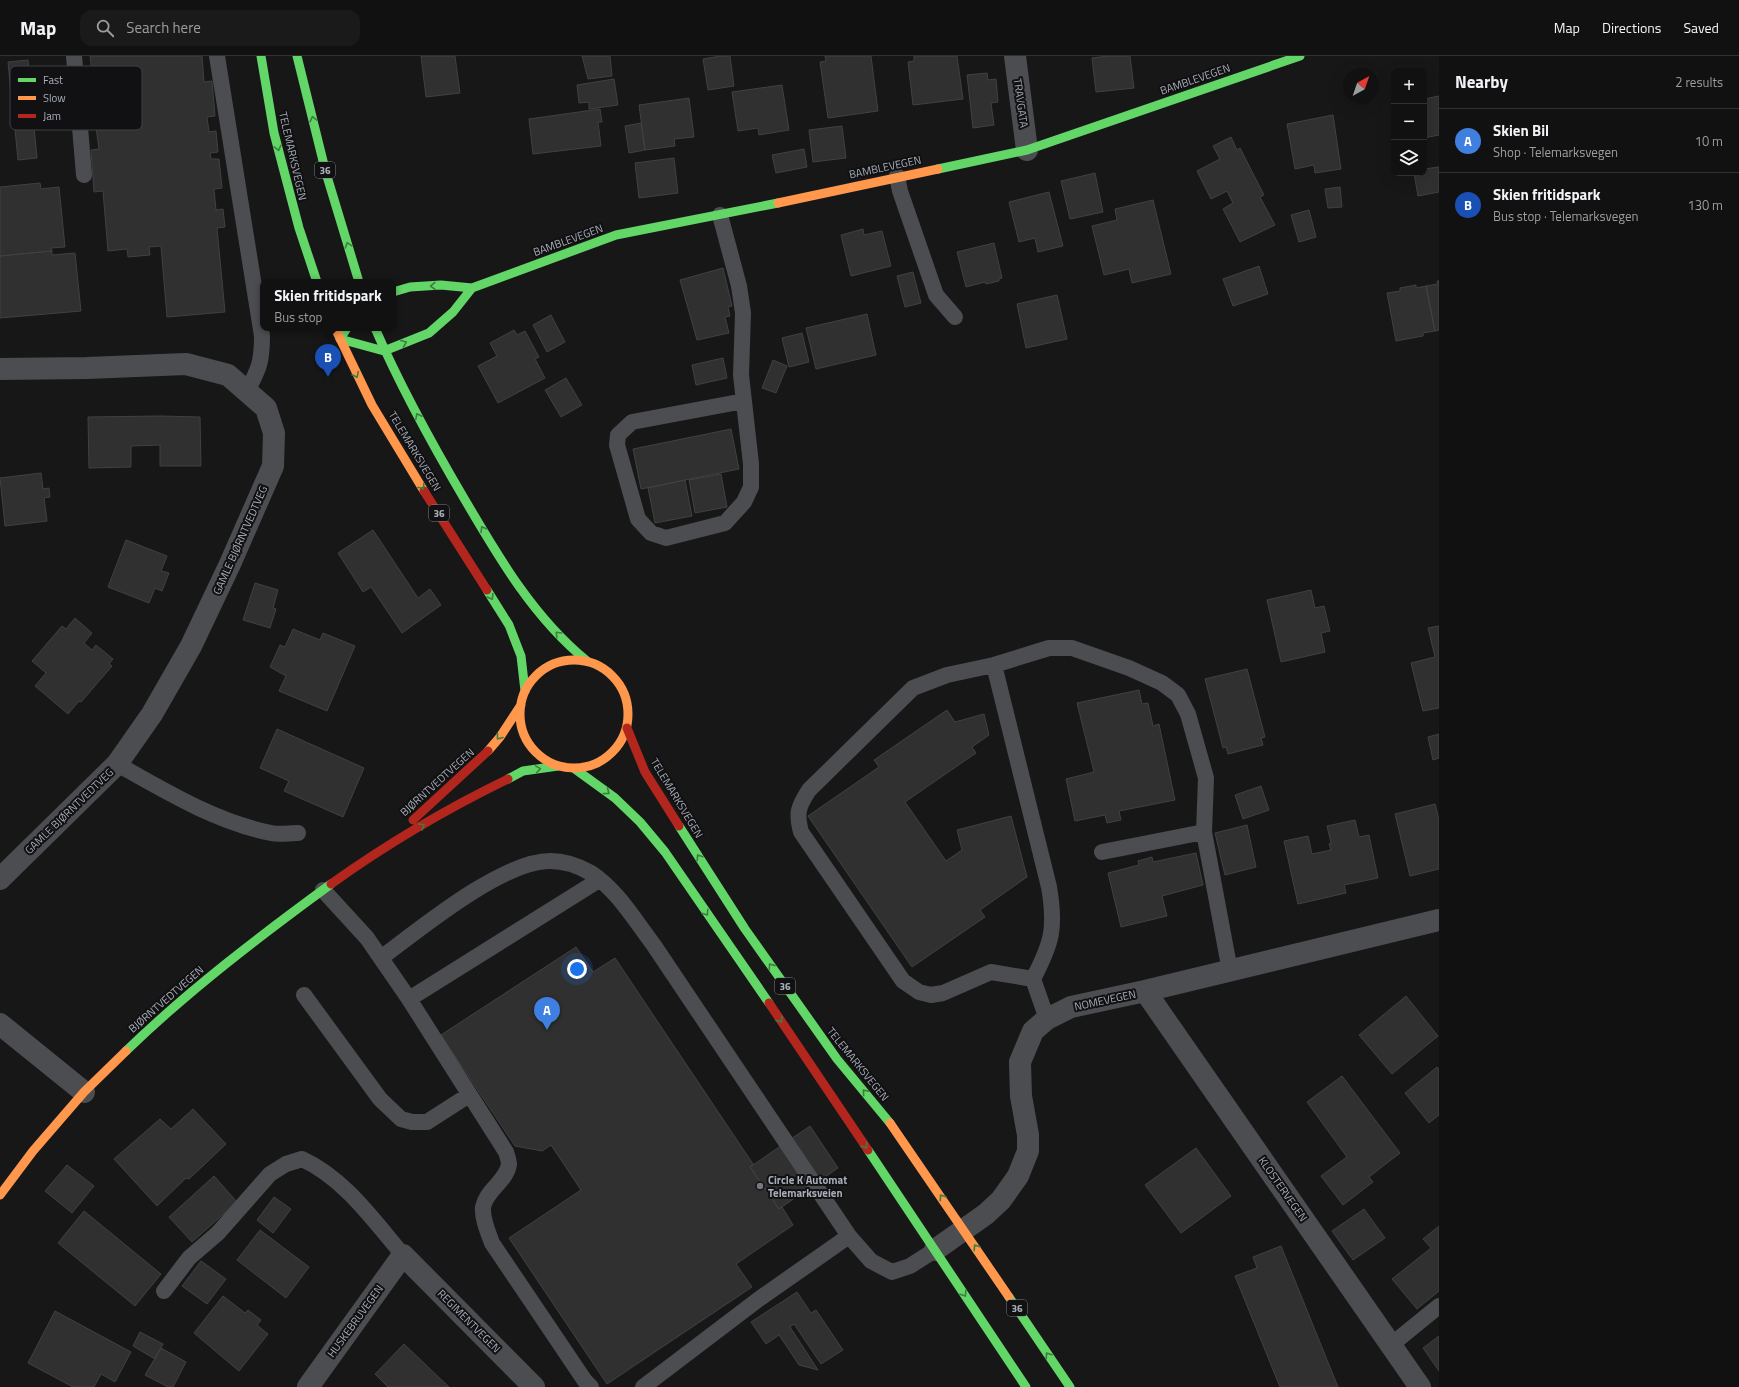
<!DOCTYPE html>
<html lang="en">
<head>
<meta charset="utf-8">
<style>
  body { margin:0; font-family:"Titillium Web",sans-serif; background:#1a1a1a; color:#f1f3f6 }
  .controls { position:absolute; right:12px; top:12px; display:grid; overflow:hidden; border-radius:8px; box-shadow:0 4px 16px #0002 }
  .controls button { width:36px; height:36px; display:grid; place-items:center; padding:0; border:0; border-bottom:1px solid #303131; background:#111; color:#f1f3f6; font:20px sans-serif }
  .compass { position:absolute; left:1343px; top:12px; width:36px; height:36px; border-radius:50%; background:#111; box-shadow:0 4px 16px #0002; rotate:40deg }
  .you { position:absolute; left:577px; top:913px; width:14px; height:14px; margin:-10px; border:3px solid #fff; border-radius:50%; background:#1a73e8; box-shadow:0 0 0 6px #1a73e833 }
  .badge { display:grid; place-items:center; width:26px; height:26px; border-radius:50%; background:#7c3aed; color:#fff; font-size:13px; font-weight:700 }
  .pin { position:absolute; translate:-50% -33px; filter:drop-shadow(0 1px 2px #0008) }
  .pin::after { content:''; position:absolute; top:21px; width:14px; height:12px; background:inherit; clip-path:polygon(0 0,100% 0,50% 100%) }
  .popup { position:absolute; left:260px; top:223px; width:136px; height:52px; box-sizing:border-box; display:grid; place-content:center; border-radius:8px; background:#111; filter:drop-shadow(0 1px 3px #0005); font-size:13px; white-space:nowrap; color:#9c9d9f }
  .popup b { font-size:15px; color:#f1f3f6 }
  .popup::after { content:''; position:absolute; left:50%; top:100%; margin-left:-8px; border:8px solid transparent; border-top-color:#111 }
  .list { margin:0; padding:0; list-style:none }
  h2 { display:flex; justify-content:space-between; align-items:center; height:52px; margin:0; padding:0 16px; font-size:17px }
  h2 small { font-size:13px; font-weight:400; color:#9c9d9f }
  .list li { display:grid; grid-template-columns:26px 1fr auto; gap:12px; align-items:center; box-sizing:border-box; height:64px; padding:0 16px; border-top:1px solid #303131 }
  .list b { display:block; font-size:15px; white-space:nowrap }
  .list p { margin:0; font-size:13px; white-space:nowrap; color:#9c9d9f }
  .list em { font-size:13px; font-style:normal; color:#9c9d9f }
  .icon { flex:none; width:22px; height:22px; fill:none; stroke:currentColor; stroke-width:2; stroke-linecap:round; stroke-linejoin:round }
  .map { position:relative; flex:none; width:1439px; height:1331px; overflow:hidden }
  header { display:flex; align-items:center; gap:24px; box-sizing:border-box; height:56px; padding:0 20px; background:#111; border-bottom:1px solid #303131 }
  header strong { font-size:19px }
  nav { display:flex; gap:22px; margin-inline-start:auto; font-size:14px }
  .search { width:280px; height:36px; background:#1a1a1a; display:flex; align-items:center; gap:10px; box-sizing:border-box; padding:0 14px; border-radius:12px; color:#9c9d9f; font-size:15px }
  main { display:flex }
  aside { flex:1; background:#111 }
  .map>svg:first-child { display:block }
  .building { fill:#303031; stroke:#404143 }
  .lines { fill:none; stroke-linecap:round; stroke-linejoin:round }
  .lane { stroke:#4c4d50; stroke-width:16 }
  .street { stroke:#4c4d50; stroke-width:22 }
  .fast { stroke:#63d668; stroke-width:9 }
  .slow { stroke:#ff974d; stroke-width:9 }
  .jam { stroke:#b3261e; stroke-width:9 }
  .oneway { stroke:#3e7d42 }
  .poi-dot { fill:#767980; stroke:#111113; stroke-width:1.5 }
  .labels { text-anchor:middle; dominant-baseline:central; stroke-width:4; stroke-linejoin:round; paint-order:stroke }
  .shield { fill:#111113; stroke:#7b7f86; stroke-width:1 }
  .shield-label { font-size:10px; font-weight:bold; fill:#a9aeb8 }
  .street-label { font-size:11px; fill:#a9aeb8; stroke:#111113 }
  .poi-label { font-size:11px; font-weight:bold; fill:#a9aeb8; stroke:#111113; text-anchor:start }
  .key { fill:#111113; stroke:#3f4045; stroke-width:1 }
  .key-label { font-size:11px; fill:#a9aeb8 }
</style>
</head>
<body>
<header>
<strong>Map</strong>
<div class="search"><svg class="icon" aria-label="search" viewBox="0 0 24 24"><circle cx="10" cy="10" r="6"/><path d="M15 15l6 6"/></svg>Search here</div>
<nav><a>Map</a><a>Directions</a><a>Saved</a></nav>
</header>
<main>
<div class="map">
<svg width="1439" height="1331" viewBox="0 0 1439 1331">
  <rect width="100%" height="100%" fill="#171717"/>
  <path class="building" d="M 90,0 L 202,0 L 204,26 L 212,25 L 215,60 L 207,61 L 209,76 L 216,75 L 218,96 L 210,97 L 211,103 L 219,103 L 222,132 L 214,133 L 216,154 L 223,153 L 225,171 L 217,172 L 225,256 L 167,261 L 161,190 L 149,191 L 150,199 L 128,201 L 127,193 L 108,195 L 103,135 L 94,136 L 91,94 L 99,93 L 96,71 L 89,72 L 86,49 L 95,48 L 94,38 L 86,39 L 84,17 L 92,16 Z
    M 421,0 L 455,0 L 460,37 L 426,41 Z
    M 582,0 L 610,0 L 612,20 L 588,23 Z
    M 721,0 L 730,0 L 734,30 L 708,34 L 703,3 Z
    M 825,0 L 871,0 L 878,55 L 828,62 L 820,6 L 826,5 Z
    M 914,0 L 957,0 L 963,43 L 913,49 L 908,6 L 914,5 Z
    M 1108,0 L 1130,0 L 1134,32 L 1096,36 L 1092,2 Z
    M 28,4 L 31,35 L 11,37 L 8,6 Z
    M 987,17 L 988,24 L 996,23 L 998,46 L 991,47 L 994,69 L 973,72 L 967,19 Z
    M 614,23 L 618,49 L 589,53 L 589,46 L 579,47 L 577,29 Z
    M 782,29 L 789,74 L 759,79 L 758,72 L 738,75 L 732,36 Z
    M 1439,40 L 1439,79 L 1424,82 L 1424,43 Z
    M 689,42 L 694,81 L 674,83 L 675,90 L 645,94 L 639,49 Z
    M 600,53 L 602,66 L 598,66 L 601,90 L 533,98 L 529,63 Z
    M 1333,59 L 1341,113 L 1315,117 L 1314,109 L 1295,113 L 1287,68 Z
    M 641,67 L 645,94 L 629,97 L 625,70 Z
    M 842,70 L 846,102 L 813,106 L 809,74 Z
    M 34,71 L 37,102 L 18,104 L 15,73 Z
    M 1231,81 L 1237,94 L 1240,92 L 1264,139 L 1260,141 L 1275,169 L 1240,186 L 1223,153 L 1233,147 L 1227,135 L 1211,143 L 1197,115 L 1220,103 L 1213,90 Z
    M 804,93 L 807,111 L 776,117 L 772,99 Z
    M 674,102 L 678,137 L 639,142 L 635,107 Z
    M 1439,111 L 1439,136 L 1418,140 L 1414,117 L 1424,117 L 1424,113 Z
    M 1095,117 L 1103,156 L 1070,163 L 1061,125 Z
    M 40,127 L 41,133 L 59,131 L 65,191 L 51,192 L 52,195 L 0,200 L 0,131 Z
    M 1340,131 L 1342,151 L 1328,152 L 1325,133 Z
    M 1049,136 L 1063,190 L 1038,196 L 1035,182 L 1019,186 L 1009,146 Z
    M 1153,144 L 1171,218 L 1132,227 L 1129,213 L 1104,219 L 1092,170 L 1117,164 L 1115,153 Z
    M 1309,154 L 1316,181 L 1299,186 L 1291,159 Z
    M 863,173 L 864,179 L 882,175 L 891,210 L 851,220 L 841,179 Z
    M 994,187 L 1002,222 L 999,223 L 999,225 L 986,228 L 985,226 L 966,231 L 957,196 Z
    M 52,195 L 52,199 L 75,197 L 81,255 L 0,262 L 0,200 Z
    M 1259,210 L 1268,238 L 1233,250 L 1223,223 Z
    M 723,212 L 732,250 L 728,251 L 730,260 L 725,261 L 729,277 L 697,284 L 680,224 Z
    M 913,216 L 921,247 L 905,251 L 897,220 Z
    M 1437,225 L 1439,225 L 1439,274 L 1435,275 L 1426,230 L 1438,228 Z
    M 1416,229 L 1416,232 L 1426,230 L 1435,275 L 1423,277 L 1423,280 L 1396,285 L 1387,237 L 1400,235 L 1400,232 Z
    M 1057,239 L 1067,283 L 1026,292 L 1017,248 Z
    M 867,258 L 876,299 L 816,313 L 806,272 Z
    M 551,259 L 565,286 L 547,296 L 533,269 Z
    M 514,274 L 517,279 L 525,275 L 539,301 L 535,303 L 545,322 L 498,347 L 478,310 L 497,300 L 490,287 Z
    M 802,277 L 809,306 L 789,311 L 782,282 Z
    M 723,302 L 727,322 L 696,329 L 692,309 Z
    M 773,304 L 787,310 L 776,337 L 762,332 Z
    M 566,322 L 582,349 L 561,361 L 545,334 Z
    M 161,360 L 200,361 L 201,410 L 160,410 L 160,389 L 131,390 L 131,411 L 89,412 L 88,361 Z
    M 731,373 L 739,413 L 641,433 L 633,393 Z
    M 41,417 L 43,433 L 49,432 L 50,441 L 44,442 L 47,465 L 5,470 L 0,422 Z
    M 721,418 L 727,451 L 695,457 L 689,424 Z
    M 685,424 L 692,460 L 655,467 L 648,432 Z
    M 373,474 L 418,542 L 430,533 L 441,549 L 402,577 L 371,531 L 363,536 L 338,497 Z
    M 126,484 L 167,500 L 161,515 L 169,517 L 162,535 L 155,532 L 149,547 L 108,531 Z
    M 255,527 L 278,534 L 273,552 L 276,553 L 270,572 L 243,564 Z
    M 1311,534 L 1315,552 L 1324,550 L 1330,575 L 1321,577 L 1325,596 L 1281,606 L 1267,544 Z
    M 75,562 L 92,577 L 84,587 L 92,594 L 96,589 L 113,603 L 109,608 L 112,610 L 81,646 L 79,645 L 68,658 L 35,630 L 46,617 L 32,605 L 62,570 L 66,573 Z
    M 1439,570 L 1439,652 L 1423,655 L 1411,607 L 1435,601 L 1428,572 Z
    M 293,573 L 320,584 L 323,577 L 355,590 L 327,655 L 279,635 L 286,620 L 270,611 L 280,589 L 285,591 Z
    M 1247,613 L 1265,681 L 1261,682 L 1263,689 L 1228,698 L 1226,691 L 1223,692 L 1205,623 Z
    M 1139,634 L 1142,648 L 1148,647 L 1153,670 L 1159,668 L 1175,744 L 1119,755 L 1121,764 L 1107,767 L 1105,759 L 1075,765 L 1066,723 L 1094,716 L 1077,647 Z
    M 947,654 L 955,666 L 984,658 L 989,679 L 972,691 L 976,697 L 905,746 L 946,805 L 962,794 L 957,774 L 1011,760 L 1027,821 L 980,854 L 985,861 L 912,911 L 808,760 L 879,711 L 874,704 Z
    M 277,673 L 364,712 L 343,761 L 284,735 L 289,725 L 260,712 Z
    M 1439,678 L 1439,702 L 1433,704 L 1428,681 Z
    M 1261,730 L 1269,754 L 1243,763 L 1235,739 Z
    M 1435,748 L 1439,763 L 1439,813 L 1410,820 L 1395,758 Z
    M 1355,764 L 1359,781 L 1369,779 L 1378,822 L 1344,829 L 1346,837 L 1298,848 L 1284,785 L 1308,780 L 1312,798 L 1331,794 L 1329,788 L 1331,787 L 1327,770 Z
    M 1247,769 L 1256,811 L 1225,819 L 1215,777 Z
    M 1196,797 L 1203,829 L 1162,840 L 1167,860 L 1121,871 L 1108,817 L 1139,809 L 1138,805 L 1152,801 L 1153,806 Z
    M 576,891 L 593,916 L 615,902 L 753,1108 L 750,1111 L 779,1153 L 782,1151 L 793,1169 L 736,1208 L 752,1231 L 607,1328 L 509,1182 L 581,1134 L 551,1089 L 542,1095 L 515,1090 L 441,979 Z
    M 1406,940 L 1438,980 L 1392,1018 L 1359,979 Z
    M 1437,1011 L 1439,1013 L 1439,1059 L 1429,1067 L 1405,1037 Z
    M 1342,1020 L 1400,1097 L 1369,1121 L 1373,1126 L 1343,1149 L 1321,1120 L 1347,1101 L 1307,1046 Z
    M 193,1053 L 226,1088 L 189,1123 L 186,1122 L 157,1150 L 114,1103 L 160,1063 L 171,1073 Z
    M 810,1070 L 838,1112 L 779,1153 L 750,1111 Z
    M 1196,1092 L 1231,1140 L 1181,1177 L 1145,1129 Z
    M 67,1109 L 94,1130 L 72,1157 L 45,1135 Z
    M 214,1120 L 237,1146 L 192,1186 L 169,1161 Z
    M 274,1141 L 291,1153 L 273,1177 L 257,1164 Z
    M 1364,1153 L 1385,1182 L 1353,1204 L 1332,1175 Z
    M 84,1155 L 161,1218 L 135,1250 L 58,1187 Z
    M 1439,1170 L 1439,1235 L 1417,1253 L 1392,1223 L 1431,1192 L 1423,1183 Z
    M 260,1174 L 309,1211 L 286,1242 L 237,1204 Z
    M 1281,1190 L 1338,1331 L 1280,1331 L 1235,1220 L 1257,1212 L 1253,1201 Z
    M 201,1205 L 226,1223 L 207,1248 L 182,1230 Z
    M 797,1236 L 811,1257 L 816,1254 L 843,1294 L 821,1308 L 794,1268 L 790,1271 L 818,1314 L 799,1309 L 779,1279 L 766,1288 L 751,1266 Z
    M 223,1240 L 245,1257 L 248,1254 L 261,1264 L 257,1269 L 268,1278 L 239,1315 L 194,1277 Z
    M 55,1255 L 131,1296 L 115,1326 L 101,1318 L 94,1331 L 73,1331 L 28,1307 Z
    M 140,1276 L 163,1288 L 155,1303 L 133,1290 Z
    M 1439,1280 L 1439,1315 L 1423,1292 Z
    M 404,1288 L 449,1331 L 388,1331 L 375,1318 Z
    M 161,1292 L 186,1306 L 173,1331 L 168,1331 L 145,1319 Z"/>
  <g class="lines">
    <path class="lane" d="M 74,0 L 84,119
      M 217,0 L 262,280 C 262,306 259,313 247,335
      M 897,120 L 900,135 L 936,239 L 955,261
      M 720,159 L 739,230 L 743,257 L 741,319 L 751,408 L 751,431 L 744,446 L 725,467 L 666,482 L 651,477 L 638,463 L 617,389 L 618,379 L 632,366 L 744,345
      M 994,609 L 1049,831 C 1056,872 1052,887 1033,923 L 1047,963
      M 117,708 C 165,735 216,766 271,777 C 279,779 289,777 298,777
      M 1102,796 L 1204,776
      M 323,834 L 367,882 L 409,943 L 506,1096 C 507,1099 509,1105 509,1108 C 507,1125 486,1134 483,1151 C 482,1163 488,1176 492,1187 L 585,1325 L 591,1331
      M 381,902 C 420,873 502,805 550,805 C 564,805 579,810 591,817 C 617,834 634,863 653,888 L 849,1180 L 871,1205 L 892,1216 L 910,1210 L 935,1194
      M 1033,923 L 991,916 L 943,937 L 931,939 L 919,936 L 903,925 L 801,776 C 796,757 798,751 809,734 L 913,632 L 947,619 L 994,609 L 1049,592 L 1072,592 L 1129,612 L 1162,627 L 1178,639 L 1188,658 L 1206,722 L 1204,776 L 1230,915
      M 304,939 L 380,1043 L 401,1063 L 412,1066 L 427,1066 L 469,1039
      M 409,943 L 599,824
      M 164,1235 L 189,1202 L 218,1177 L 270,1118 L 286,1108 L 302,1103 C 344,1122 374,1165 403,1199
      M 1391,1289 L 1439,1250
      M 643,1331 L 759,1243 L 849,1180"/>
    <path class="street" d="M 1015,0 L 1027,94
      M 0,313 L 87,312 L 186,308 L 228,319 L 266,352 L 274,377 L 273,410 L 230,508 L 191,590 L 152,658 L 117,708 L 0,823
      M 1145,935 L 1420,1331
      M 0,968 L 84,1036
      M 935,1194 L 986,1158 L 1001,1144 L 1018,1120 L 1028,1095 L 1028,1079 L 1021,1040 L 1020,1006 L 1033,975 L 1047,963 L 1071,951 L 1145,935 L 1439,864
      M 308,1331 L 403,1199 L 534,1331"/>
    <path class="fast" d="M 261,0 L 274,77 L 299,172 L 317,226
      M 297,0 L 326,117 L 359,226
      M 938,113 L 1027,94 L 1300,0
      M 393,236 L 410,231 L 441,229 L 472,232 L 616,179 L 778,147
      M 347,272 L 340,283 L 384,295 L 429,277 L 453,256 L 472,232
      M 375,272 C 401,332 432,388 465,444 C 499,502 534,562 587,605
      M 487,534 L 509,569 L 521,600 L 525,635
      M 575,713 L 615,742 L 640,766 L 665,796 L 769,947
      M 508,723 L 523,715 L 558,710
      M 679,770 L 745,873 L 837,1003 L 890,1067
      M 126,995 C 189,934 260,880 331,828
      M 868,1094 L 1026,1331
      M 1009,1241 L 1070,1331"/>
    <path class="slow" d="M 778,147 L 938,113
      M 335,272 L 372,349 L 424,435
      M520 658a54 54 0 1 1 108 0a54 54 0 1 1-108 0Z
      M 488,695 L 500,681 L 521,649
      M 890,1067 L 1009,1241
      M 0,1139 L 33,1095 L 84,1036 L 126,995"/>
    <path class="jam" d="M 424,435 L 487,534
      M 627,672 L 645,716 L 679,770
      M 413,764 L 488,695
      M 331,828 C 387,788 446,753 508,723
      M 769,947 L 868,1094"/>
  </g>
  <defs><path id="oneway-chevron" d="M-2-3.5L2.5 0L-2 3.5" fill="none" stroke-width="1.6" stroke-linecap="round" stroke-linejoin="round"/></defs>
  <g class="oneway">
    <use href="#oneway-chevron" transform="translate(313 63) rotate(-104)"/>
    <use href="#oneway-chevron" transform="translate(278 92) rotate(76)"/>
    <use href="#oneway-chevron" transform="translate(348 189) rotate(-107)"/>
    <use href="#oneway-chevron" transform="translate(433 230) rotate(178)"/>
    <use href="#oneway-chevron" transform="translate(404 287) rotate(-22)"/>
    <use href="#oneway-chevron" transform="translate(356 319) rotate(64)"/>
    <use href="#oneway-chevron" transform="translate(418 360) rotate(-117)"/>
    <use href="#oneway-chevron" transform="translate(422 431) rotate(57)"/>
    <use href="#oneway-chevron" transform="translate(483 473) rotate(-121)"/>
    <use href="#oneway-chevron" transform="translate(491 541) rotate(59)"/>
    <use href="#oneway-chevron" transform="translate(558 578) rotate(-135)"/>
    <use href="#oneway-chevron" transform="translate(499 681) rotate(127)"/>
    <use href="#oneway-chevron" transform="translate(538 713) rotate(-9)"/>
    <use href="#oneway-chevron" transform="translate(607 736) rotate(36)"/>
    <use href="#oneway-chevron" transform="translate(422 770) rotate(-30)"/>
    <use href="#oneway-chevron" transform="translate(699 801) rotate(-123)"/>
    <use href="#oneway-chevron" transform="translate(706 857) rotate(56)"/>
    <use href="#oneway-chevron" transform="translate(771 910) rotate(-125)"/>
    <use href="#oneway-chevron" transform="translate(780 964) rotate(56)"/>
    <use href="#oneway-chevron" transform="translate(865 1036) rotate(-131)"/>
    <use href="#oneway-chevron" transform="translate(865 1090) rotate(56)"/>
    <use href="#oneway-chevron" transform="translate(942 1141) rotate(-124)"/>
    <use href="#oneway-chevron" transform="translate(976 1191) rotate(-124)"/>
    <use href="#oneway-chevron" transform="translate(964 1238) rotate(57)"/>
    <use href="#oneway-chevron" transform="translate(1048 1299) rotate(-124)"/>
  </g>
  <circle class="poi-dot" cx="760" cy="1130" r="4"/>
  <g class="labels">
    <g class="shield">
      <rect x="315" y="106" width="20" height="16" rx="3"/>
      <rect x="429" y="449" width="20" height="16" rx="3"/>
      <rect x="775" y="922" width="20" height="16" rx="3"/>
      <rect x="1007" y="1244" width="20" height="16" rx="3"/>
    </g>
    <g class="shield-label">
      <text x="325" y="114">36</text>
      <text x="439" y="457">36</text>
      <text x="785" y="930">36</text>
      <text x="1017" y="1252">36</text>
    </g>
    <g class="street-label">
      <text transform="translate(1195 23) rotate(-19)">BAMBLEVEGEN</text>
      <text transform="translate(1021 47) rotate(82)">TRAVGATA</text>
      <text transform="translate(293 100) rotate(77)">TELEMARKSVEGEN</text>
      <text transform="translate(885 111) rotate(-12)">BAMBLEVEGEN</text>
      <text transform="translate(568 184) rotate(-20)">BAMBLEVEGEN</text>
      <text transform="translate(415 395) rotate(59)">TELEMARKSVEGEN</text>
      <text transform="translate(240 484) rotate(-66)">GAMLE BJØRNTVEDTVEG</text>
      <text transform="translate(437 726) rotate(-42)">BJØRNTVEDTVEGEN</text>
      <text transform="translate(677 742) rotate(59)">TELEMARKSVEGEN</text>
      <text transform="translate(69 755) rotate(-44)">GAMLE BJØRNTVEDTVEG</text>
      <text transform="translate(166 943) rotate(-41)">BJØRNTVEDTVEGEN</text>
      <text transform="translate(1105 944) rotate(-12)">NOMEVEGEN</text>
      <text transform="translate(858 1008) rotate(51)">TELEMARKSVEGEN</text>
      <text transform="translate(1283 1133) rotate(55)">KLOSTERVEGEN</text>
      <text transform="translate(355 1265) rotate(-54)">HUSKEBRUVEGEN</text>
      <text transform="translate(469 1265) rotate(45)">REGIMENTVEGEN</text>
    </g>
    <g class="poi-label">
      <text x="768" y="1124">Circle K Automat<tspan x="768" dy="13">Telemarksveien</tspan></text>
    </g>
  </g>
  <rect x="10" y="10" width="132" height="64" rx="6" class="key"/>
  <rect x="18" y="22" width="18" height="4" fill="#63d668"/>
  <rect x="18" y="40" width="18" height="4" fill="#ff974d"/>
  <rect x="18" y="58" width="18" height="4" fill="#b3261e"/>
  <g class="key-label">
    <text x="43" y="28">Fast</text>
    <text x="43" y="46">Slow</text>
    <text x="43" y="64">Jam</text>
  </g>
</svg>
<div class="controls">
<button>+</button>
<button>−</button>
<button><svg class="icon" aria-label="layers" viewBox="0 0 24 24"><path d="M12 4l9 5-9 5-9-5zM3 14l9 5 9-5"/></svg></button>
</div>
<svg class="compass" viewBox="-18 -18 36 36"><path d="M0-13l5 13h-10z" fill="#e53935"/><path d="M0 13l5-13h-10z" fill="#9c9d9f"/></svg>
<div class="you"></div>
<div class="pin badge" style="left:547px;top:974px;background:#3f7fe0">A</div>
<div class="pin badge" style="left:328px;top:321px;background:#1a4fb4">B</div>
<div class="popup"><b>Skien fritidspark</b>Bus stop</div>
</div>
<aside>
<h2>Nearby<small>2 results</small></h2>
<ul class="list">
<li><span class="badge" style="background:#3f7fe0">A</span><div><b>Skien Bil</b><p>Shop · Telemarksvegen</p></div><em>10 m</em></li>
<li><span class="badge" style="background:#1a4fb4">B</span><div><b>Skien fritidspark</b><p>Bus stop · Telemarksvegen</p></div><em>130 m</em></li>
</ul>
</aside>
</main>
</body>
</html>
